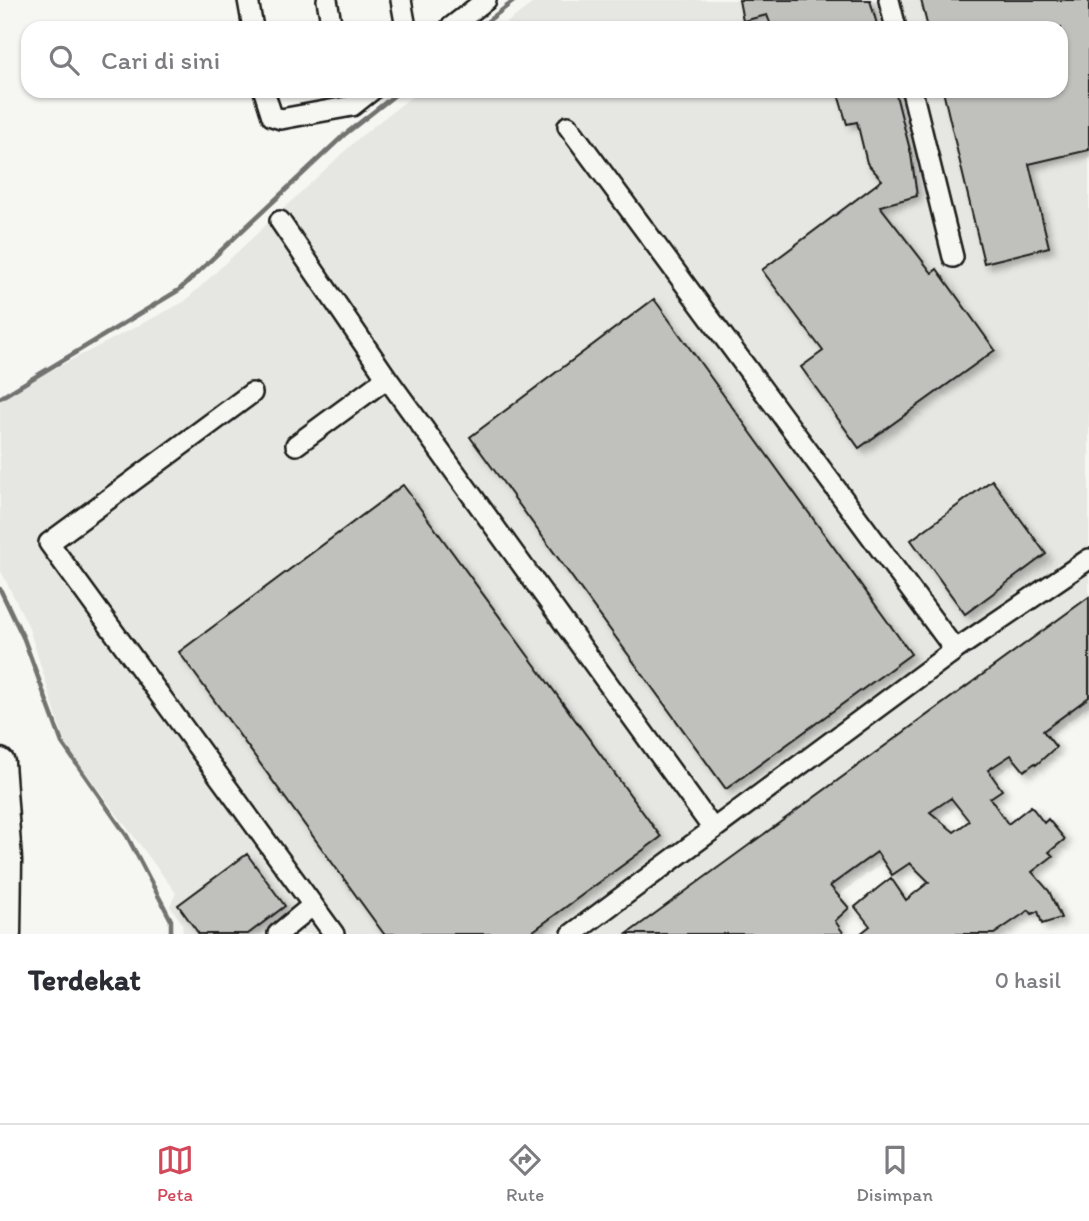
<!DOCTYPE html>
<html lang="id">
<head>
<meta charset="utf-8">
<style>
  body { margin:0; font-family:Itim,sans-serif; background:#f2f2f3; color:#2b2b33 }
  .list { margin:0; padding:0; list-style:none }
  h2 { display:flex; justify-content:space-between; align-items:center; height:91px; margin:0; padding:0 28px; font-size:30px }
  h2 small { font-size:23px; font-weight:400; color:#7c7c81 }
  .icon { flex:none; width:38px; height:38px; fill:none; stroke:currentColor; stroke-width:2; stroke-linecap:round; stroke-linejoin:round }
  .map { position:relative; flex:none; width:1089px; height:934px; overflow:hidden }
  .search { position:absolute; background:#fff; box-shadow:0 2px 5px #0004; left:21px; right:21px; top:21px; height:77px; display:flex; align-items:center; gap:18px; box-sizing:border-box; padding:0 24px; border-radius:21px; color:#7c7c81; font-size:26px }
  .sheet { height:189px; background:#fff }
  nav { display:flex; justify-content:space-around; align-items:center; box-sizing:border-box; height:98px; border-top:2px solid #e1e1e2; background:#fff; font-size:19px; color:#7c7c81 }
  nav a { display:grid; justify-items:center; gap:4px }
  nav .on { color:#d1495b }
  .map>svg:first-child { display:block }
  .built { fill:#e6e6e2 }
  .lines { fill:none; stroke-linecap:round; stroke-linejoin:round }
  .stream { stroke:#727271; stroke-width:4.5 }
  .building { fill:#c0c0bd; stroke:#1c1c1c; stroke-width:2; fill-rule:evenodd; filter:url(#shadow) }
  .minor-casing { stroke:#1c1c1c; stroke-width:24 }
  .highway-casing { stroke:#1c1c1c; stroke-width:33 }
  .minor { stroke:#f6f6f2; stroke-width:19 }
  .highway { stroke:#f6f6f2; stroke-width:28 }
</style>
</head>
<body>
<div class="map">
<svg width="1089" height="934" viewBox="0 0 1089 934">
  <defs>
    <filter id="shadow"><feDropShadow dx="5" dy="5" stdDeviation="3.5" flood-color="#0004"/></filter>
  </defs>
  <rect width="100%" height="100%" fill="#f6f6f2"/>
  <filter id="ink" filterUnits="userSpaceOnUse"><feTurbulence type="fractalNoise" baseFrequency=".0143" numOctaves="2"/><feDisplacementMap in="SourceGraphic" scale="14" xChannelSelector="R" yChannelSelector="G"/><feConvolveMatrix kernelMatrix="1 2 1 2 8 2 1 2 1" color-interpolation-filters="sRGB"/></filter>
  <g filter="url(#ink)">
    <path class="built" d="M 537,0 L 1089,0 L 1089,706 L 788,934 L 183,934 L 182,923 L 170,906 L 176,893 L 66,746 L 28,625 L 0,569 L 0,397 L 184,302 L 361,136 L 419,91 L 1061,91 L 1061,28 L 500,28 Z"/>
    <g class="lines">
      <path class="stream" d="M 479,28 L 515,0
        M 0,398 L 179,290 L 344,135 L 400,91
        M 0,589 L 24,639 L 62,743 L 127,836 L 171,920 L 171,934"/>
    </g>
    <path class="building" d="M 739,0 L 870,0 L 878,28 L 772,28 L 767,15 L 743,21 Z
      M 921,0 L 1089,0 L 1089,150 L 1029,164 L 1049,247 L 984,263 L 943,91 L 1061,91 L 1061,28 L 928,28 Z
      M 837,91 L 895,91 L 911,154 L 917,196 L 880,206 L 932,273 L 937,269 L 995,350 L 859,448 L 801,367 L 823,351 L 762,270 L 882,180 L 867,163 L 857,122 L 847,124 Z
      M 654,299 L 911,654 L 726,789 L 470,437 Z
      M 992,480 L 1046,554 L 965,614 L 911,540 Z
      M 403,485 L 661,837 L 529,934 L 384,934 L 179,652 Z
      M 1089,597 L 1089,697 L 1043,731 L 1056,747 L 1036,765 L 1035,763 L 1024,771 L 1011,755 L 988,770 L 1002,790 L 990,798 L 1008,824 L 1031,806 L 1044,823 L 1048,819 L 1065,839 L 1049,852 L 1053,856 L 1032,872 L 1049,891 L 1061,918 L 1042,924 L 1038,911 L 1032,914 L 1029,910 L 994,934 L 860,934 L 870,926 L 855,907 L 879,887 L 891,878 L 906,900 L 929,882 L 910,863 L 892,875 L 877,852 L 830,886 L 849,908 L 835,921 L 844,934 L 627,934 ZM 951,798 L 969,821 L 954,832 L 930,812 Z
      M 247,854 L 285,906 L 248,934 L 199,934 L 178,905 Z"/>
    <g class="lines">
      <g class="minor-casing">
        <path id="minor" d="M 248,0 L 253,28
          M 327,0 L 332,28
          M 401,0 L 406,28
          M 889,0 L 896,28
          M 450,28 L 486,0
          M 264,91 L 272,116 L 281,119 L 352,106 L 371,91
          M 912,91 L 953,257
          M 568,126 L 955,650
          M 280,221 L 387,378 L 713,829
          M 252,393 L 49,543 L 334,934
          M 296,445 L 387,378
          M 278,934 L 313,905
          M 572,934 L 955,650 L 1089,559"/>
      </g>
      <g class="highway-casing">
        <path id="highway" d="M 0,763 L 7,860 L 6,934"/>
      </g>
      <use href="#minor" class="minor"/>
      <use href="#highway" class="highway"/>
    </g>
  </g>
</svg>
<div class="search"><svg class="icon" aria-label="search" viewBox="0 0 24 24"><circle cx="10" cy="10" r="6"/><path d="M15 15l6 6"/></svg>Cari di sini</div>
</div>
<section class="sheet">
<h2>Terdekat<small>0 hasil</small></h2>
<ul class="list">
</ul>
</section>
<nav>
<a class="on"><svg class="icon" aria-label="map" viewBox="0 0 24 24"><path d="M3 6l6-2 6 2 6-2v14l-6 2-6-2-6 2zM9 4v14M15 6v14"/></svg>Peta</a>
<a><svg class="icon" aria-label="directions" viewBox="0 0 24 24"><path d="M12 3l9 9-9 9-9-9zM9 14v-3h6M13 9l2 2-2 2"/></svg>Rute</a>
<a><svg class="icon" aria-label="saved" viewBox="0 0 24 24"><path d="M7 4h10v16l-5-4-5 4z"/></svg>Disimpan</a>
</nav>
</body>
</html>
